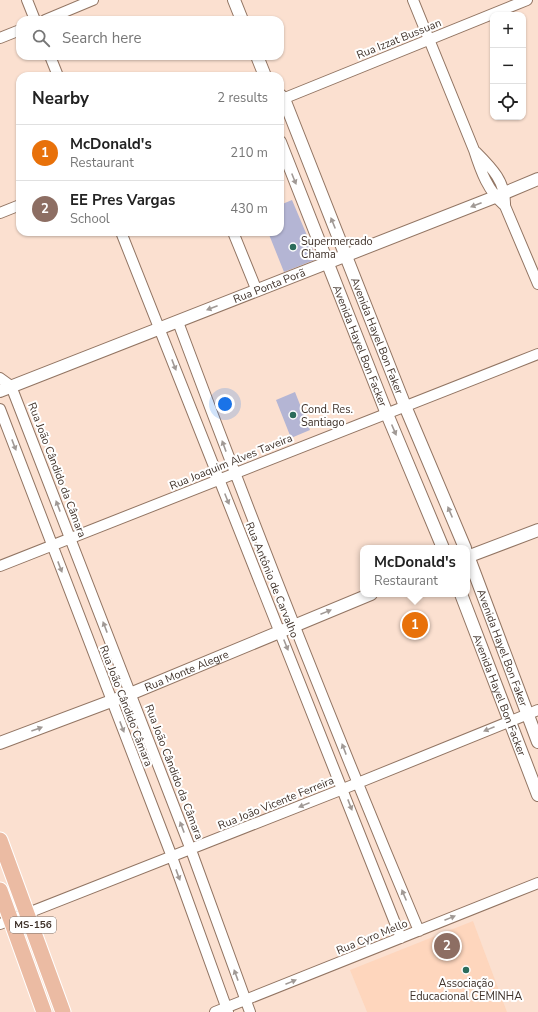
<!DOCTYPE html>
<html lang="en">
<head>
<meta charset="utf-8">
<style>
  body { margin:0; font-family:"Nunito Sans",sans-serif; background:#f2f2f2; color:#222 }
  .controls { position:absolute; right:12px; top:12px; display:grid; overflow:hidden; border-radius:8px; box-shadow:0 1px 3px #0004 }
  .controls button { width:36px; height:36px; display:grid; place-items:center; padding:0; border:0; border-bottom:1px solid #e0e0e0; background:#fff; color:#222; font:20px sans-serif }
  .you { position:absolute; left:225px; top:404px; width:14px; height:14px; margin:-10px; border:3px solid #fff; border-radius:50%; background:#1a73e8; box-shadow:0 0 0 6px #1a73e833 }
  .badge { display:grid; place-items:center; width:26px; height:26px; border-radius:50%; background:#7c3aed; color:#fff; font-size:13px; font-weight:700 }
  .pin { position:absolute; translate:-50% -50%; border:2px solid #fff; box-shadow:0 1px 4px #0006 }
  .popup { position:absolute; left:360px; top:545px; width:110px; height:52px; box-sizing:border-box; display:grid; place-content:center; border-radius:8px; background:#fff; filter:drop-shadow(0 1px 3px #0005); font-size:13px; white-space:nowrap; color:#767676 }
  .popup b { font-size:15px; color:#222 }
  .popup::after { content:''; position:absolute; left:50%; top:100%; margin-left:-8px; border:8px solid transparent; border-top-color:#fff }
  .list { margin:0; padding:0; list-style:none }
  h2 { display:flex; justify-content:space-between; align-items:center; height:52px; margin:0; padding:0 16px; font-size:17px }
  h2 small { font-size:13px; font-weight:400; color:#767676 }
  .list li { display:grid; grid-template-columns:26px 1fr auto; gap:12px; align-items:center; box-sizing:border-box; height:56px; padding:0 16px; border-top:1px solid #e0e0e0 }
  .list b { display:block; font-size:15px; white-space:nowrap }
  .list p { margin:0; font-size:13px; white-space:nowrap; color:#767676 }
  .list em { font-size:13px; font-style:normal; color:#767676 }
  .icon { flex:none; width:22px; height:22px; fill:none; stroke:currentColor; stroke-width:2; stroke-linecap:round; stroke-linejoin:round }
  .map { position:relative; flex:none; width:538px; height:1012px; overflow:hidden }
  .search { position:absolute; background:#fff; box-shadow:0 1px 3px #0004; left:16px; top:16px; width:268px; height:44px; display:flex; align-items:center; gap:10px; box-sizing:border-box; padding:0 14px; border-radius:12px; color:#767676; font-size:15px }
  .panel { position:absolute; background:#fff; box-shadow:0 1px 3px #0004; left:16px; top:72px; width:268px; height:164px; border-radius:12px }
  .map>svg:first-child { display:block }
  .built { fill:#fed6bd }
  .building { fill:#b4b5d4 }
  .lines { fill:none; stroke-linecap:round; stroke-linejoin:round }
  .minor-casing { stroke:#927563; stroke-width:12 }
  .tertiary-casing { stroke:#927563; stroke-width:14 }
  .primary-casing { stroke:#fff; stroke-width:17 }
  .minor { stroke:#fff; stroke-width:10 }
  .tertiary { stroke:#fff; stroke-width:12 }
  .primary { stroke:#ebbba3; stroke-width:15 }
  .oneway { fill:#a09995 }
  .poi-dot { fill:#2c6c5b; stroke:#fff; stroke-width:1.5 }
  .labels { text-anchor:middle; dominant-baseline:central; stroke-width:4; stroke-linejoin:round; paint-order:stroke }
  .shield { fill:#fff; stroke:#79706b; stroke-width:1 }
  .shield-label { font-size:10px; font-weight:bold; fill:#40332b }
  .street-label { font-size:11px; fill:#40332b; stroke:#fff }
  .poi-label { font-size:11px; fill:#40332b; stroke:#fff; text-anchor:start }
</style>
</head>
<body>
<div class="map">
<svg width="538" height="1012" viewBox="0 0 538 1012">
  <rect width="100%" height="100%" fill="#fbe0d0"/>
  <path class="built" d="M 473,921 L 507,1012 L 367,1012 L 350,970 Z"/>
  <path class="building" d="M 292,200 L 317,259 L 284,272 L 268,232 L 280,232 L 280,205 Z
    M 295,392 L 310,430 L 291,438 L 276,400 Z"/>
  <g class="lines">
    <g class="minor-casing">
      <path id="minor" d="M 27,0 L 35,20
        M 413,0 L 474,150 C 481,172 488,191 505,206
        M 45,20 L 93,0
        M 0,38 L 20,30
        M 50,56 L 58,76
        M 280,100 L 527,0
        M 476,152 C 492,168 506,182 505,206 L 538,284
        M 0,213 L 20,205
        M 121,232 L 401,938
        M 233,232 L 257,291
        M 178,322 C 254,526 334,729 419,931
        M 0,378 L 11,386 L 191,850 L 250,1012
        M 0,409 L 172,857 L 228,1012
        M 0,566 L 538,354
        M 0,924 L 343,789 L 538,710
        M 215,1012 L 538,883"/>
    </g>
    <g class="tertiary-casing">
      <g id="tertiary">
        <path d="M 234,0 L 242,20"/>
        <path d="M 257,56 L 265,76"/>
        <path id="s1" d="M 280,95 L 284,99 L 405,406 L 465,548"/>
        <path id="s2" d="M 280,142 L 387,414 L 443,548"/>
        <path id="s3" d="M 0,391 L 495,197 L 538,179"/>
        <path id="s4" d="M 467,553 L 538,742"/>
        <path d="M 467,557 L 538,530"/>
        <path id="s5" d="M 461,594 L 538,795"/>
        <path id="s6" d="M 0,743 L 130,694 L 371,594"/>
      </g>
    </g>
    <g class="primary-casing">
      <path id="primary" d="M 0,840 L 63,1012
        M 0,890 L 44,1012"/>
    </g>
    <use href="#minor" class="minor"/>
    <use href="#tertiary" class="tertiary"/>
    <use href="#primary" class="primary"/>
  </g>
  <defs><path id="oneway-solid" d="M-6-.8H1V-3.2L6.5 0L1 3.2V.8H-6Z"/></defs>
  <g class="oneway">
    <use href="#oneway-solid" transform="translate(294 179) rotate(68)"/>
    <use href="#oneway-solid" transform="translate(476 205) rotate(159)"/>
    <use href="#oneway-solid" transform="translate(333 223) rotate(-112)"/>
    <use href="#oneway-solid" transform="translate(212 308) rotate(159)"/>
    <use href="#oneway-solid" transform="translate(174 365) rotate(69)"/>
    <use href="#oneway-solid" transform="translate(394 430) rotate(67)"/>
    <use href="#oneway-solid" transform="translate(14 445) rotate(69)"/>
    <use href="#oneway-solid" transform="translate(224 446) rotate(-110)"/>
    <use href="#oneway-solid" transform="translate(227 499) rotate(68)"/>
    <use href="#oneway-solid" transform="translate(58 506) rotate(-111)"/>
    <use href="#oneway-solid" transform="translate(450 512) rotate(-113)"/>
    <use href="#oneway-solid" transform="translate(60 567) rotate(69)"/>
    <use href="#oneway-solid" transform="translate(326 612) rotate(-22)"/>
    <use href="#oneway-solid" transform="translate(105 627) rotate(-111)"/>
    <use href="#oneway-solid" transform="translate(286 645) rotate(68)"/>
    <use href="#oneway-solid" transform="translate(122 727) rotate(69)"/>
    <use href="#oneway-solid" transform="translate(37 729) rotate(-20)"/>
    <use href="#oneway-solid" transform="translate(489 729) rotate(158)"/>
    <use href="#oneway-solid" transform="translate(344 749) rotate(-111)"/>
    <use href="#oneway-solid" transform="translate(304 805) rotate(158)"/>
    <use href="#oneway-solid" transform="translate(350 805) rotate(69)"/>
    <use href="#oneway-solid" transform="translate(182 827) rotate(-111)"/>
    <use href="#oneway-solid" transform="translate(178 875) rotate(70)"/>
    <use href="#oneway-solid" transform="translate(404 895) rotate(-113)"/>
    <use href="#oneway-solid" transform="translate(450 918) rotate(-22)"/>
    <use href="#oneway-solid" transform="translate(236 975) rotate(-110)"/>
    <use href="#oneway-solid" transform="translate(291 982) rotate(-22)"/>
  </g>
  <g class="poi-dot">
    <circle cx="293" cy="247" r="4"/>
    <circle cx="293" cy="415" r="4"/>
    <circle cx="466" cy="970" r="4"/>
  </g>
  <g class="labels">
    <rect class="shield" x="10" y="917" width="46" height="16" rx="3"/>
    <g class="shield-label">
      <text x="33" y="925">MS-156</text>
    </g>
    <g class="street-label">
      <text transform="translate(399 39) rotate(-22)">Rua Izzat Bussuan</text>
      <text stroke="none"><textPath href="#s3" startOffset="289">Rua Ponta Porã</textPath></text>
      <text stroke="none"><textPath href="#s1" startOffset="260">Avenida Hayel Bon Faker</textPath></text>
      <text stroke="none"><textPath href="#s2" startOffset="219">Avenida Hayel Bon Facker</textPath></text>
      <text transform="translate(231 462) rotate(-22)">Rua Joaquim Alves Taveira</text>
      <text transform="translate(57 470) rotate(69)">Rua João Cândido da Câmara</text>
      <text transform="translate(272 580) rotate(68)">Rua Antônio de Carvalho</text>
      <text stroke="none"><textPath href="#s4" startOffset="101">Avenida Hayel Bon Faker</textPath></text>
      <text stroke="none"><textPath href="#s6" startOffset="200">Rua Monte Alegre</textPath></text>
      <text stroke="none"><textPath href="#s5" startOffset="108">Avenida Hayel Bon Facker</textPath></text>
      <text transform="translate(126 706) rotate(69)">Rua João Cândido Câmara</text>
      <text transform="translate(174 772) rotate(69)">Rua João Cândido da Câmara</text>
      <text transform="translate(276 803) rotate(-22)">Rua João Vicente Ferreira</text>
      <text transform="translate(372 937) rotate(-22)">Rua Cyro Mello</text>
    </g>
    <g class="poi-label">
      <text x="301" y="241">Supermercado<tspan x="301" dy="13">Chama</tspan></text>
      <text x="301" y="409">Cond. Res.<tspan x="301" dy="13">Santiago</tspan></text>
      <text x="466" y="983" text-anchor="middle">Associação<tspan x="466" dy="13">Educacional CEMINHA</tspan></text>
    </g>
  </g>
</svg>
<div class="controls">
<button>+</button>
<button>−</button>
<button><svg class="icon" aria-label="locate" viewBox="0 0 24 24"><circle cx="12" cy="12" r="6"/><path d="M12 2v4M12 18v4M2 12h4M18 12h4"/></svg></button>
</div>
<div class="you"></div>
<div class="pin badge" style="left:415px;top:625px;background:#e8710a">1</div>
<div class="popup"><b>McDonald's</b>Restaurant</div>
<div class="pin badge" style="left:447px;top:946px;background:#8d6e63">2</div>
<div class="search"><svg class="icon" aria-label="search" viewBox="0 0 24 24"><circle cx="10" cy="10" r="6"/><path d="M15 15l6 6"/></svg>Search here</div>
<section class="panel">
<h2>Nearby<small>2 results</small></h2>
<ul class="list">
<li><span class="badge" style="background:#e8710a">1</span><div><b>McDonald's</b><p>Restaurant</p></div><em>210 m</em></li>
<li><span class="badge" style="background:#8d6e63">2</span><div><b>EE Pres Vargas</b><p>School</p></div><em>430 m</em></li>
</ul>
</section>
</div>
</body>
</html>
